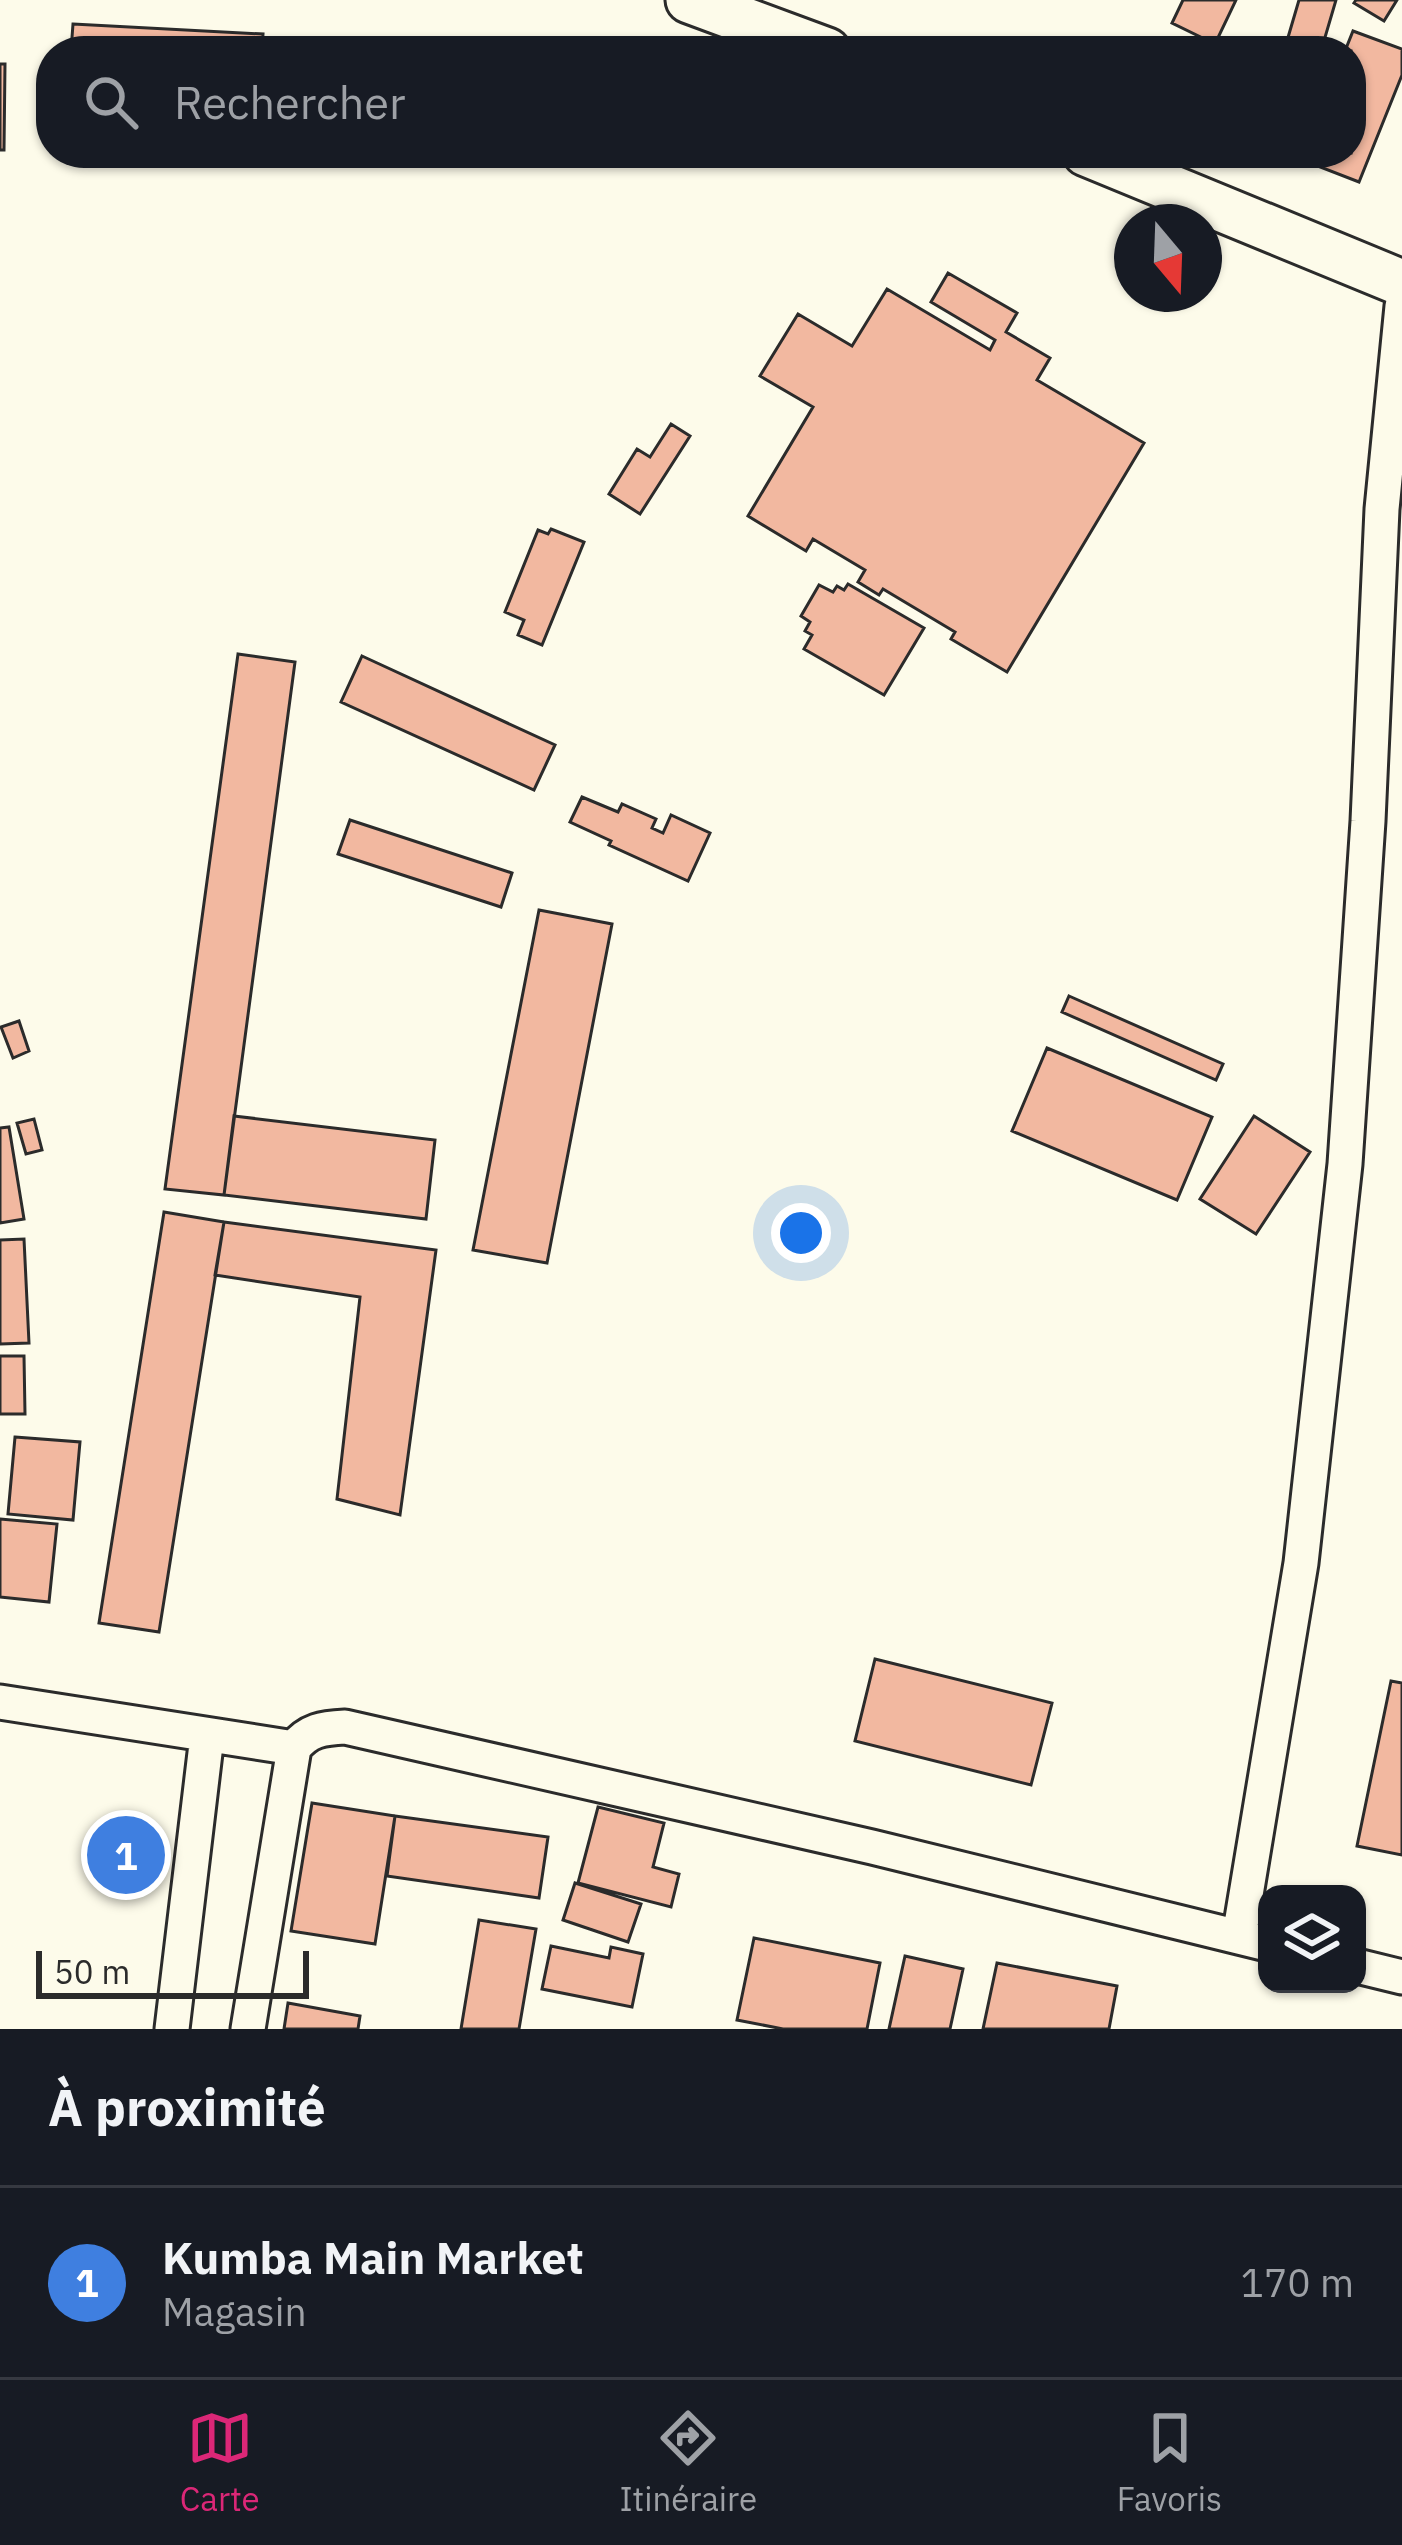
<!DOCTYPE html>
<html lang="fr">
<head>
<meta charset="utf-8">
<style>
  body { margin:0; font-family:"IBM Plex Sans",sans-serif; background:#242831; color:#f1f3f6 }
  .controls { position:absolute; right:36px; bottom:36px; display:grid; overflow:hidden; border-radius:24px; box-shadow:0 3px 9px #0004 }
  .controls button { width:108px; height:108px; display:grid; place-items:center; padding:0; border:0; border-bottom:3px solid #363941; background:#171b24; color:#f1f3f6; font:60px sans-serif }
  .compass { position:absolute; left:1114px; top:204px; width:108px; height:108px; border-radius:50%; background:#171b24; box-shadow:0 3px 9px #0004; rotate:161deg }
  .scale { position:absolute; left:36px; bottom:30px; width:273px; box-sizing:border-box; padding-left:12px; border:6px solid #2b2b2b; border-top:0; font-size:33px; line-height:42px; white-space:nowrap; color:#2b2b2b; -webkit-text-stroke:9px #fdfbea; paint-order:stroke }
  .you { position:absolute; left:801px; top:1233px; width:42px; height:42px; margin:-30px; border:9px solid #fff; border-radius:50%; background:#1a73e8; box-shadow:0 0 0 18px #1a73e833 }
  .badge { display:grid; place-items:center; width:78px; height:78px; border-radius:50%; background:#db2777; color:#fff; font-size:39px; font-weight:700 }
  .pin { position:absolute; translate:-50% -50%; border:6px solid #fff; box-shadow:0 3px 12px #0006 }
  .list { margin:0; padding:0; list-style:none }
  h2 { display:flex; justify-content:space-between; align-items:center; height:156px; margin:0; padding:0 48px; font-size:51px }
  h2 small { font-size:39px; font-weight:400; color:#9ea1a6 }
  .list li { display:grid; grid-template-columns:78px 1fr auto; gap:36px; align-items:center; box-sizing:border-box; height:192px; padding:0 48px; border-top:3px solid #363941 }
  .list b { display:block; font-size:45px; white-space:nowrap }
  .list p { margin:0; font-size:39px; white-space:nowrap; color:#9ea1a6 }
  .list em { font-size:39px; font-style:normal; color:#9ea1a6 }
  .icon { flex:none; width:66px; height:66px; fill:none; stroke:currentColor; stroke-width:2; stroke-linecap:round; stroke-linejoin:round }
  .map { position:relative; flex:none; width:1402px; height:2029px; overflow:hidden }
  .search { position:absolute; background:#171b24; box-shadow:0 3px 9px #0004; left:36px; right:36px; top:36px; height:132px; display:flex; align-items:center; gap:30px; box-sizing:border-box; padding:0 42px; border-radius:48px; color:#9ea1a6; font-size:45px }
  .sheet { height:348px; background:#171b24 }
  nav { display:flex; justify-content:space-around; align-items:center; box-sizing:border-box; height:168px; border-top:3px solid #363941; background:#171b24; font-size:33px; color:#9ea1a6 }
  nav a { display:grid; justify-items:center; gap:6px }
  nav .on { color:#db2777 }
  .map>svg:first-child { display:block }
  .building { fill:#f2b8a0; stroke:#2b2b2b; stroke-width:3 }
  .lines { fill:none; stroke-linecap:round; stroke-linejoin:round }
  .street-casing { stroke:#2b2b2b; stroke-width:39 }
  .secondary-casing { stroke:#2b2b2b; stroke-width:51 }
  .street { stroke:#fdfbea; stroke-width:33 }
  .secondary { stroke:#fdfbea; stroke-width:45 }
</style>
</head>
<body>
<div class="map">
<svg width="1402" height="2029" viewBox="0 0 1402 2029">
  <rect width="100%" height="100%" fill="#fdfbea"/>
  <path class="building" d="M 1183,0 L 1236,0 L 1215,44 L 1172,23 Z
    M 1299,0 L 1336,0 L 1321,51 L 1284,51 Z
    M 1356,0 L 1397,0 L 1384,21 L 1354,3 Z
    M 73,24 L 263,34 L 262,51 L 71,51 Z
    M 1353,31 L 1402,49 L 1402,75 L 1359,182 L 1302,160 L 1305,153 L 1351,153 L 1351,51 L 1345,51 Z
    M 0,64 L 5,64 L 4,150 L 0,150 Z
    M 948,273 L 1017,313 L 1006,332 L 1050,358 L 1037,380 L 1144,443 L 1007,672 L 951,639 L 955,632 L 883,589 L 879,595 L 858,582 L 865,570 L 813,539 L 806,551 L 748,516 L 813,407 L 760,376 L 798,314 L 852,346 L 887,289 L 990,350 L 995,340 L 931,302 Z
    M 671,424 L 690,436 L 640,514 L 609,494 L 637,449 L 650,457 Z
    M 551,529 L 584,542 L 542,645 L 518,635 L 524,620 L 505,612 L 538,530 L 548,534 Z
    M 848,584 L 924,628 L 884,695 L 804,649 L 812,635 L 805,631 L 810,622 L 801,616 L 819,585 L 833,592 L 837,586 L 844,590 Z
    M 238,654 L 295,662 L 224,1195 L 165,1189 Z
    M 362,656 L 555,745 L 534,790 L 341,702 Z
    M 582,797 L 618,812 L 622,804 L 656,819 L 652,828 L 663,833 L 671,815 L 710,833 L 688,881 L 609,845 L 611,841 L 570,822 Z
    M 350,820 L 512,873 L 501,907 L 338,854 Z
    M 539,910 L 612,924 L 547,1263 L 473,1250 Z
    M 1069,996 L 1223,1064 L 1216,1080 L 1062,1012 Z
    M 19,1021 L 29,1051 L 13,1058 L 1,1027 Z
    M 1047,1048 L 1212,1117 L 1177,1200 L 1012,1131 Z
    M 234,1116 L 435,1140 L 426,1219 L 224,1195 Z
    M 1254,1116 L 1310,1152 L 1256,1234 L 1200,1199 Z
    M 34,1119 L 42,1150 L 26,1154 L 17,1123 Z
    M 9,1127 L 24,1219 L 0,1223 L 0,1128 Z
    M 164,1212 L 224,1222 L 159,1632 L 99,1623 Z
    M 224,1222 L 436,1250 L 400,1515 L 337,1499 L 360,1297 L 215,1275 Z
    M 24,1239 L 29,1343 L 0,1344 L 0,1240 Z
    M 0,1356 L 24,1356 L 25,1414 L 0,1414 Z
    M 15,1437 L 80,1442 L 73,1520 L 8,1514 Z
    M 0,1519 L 57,1524 L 49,1602 L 0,1597 Z
    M 875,1659 L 1052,1703 L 1031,1785 L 855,1741 Z
    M 1391,1681 L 1402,1683 L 1402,1855 L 1357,1846 Z
    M 312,1803 L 395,1816 L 375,1944 L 291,1931 Z
    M 598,1807 L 664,1823 L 653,1867 L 679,1874 L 671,1907 L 578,1883 Z
    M 395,1816 L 548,1837 L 539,1898 L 387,1876 Z
    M 575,1883 L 641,1904 L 628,1942 L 563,1920 Z
    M 479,1920 L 536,1929 L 519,2029 L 461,2029 Z
    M 754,1938 L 880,1963 L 867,2029 L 783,2029 L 737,2020 Z
    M 551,1946 L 609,1958 L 611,1947 L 643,1954 L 632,2007 L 542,1989 Z
    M 905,1956 L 963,1969 L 950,2029 L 889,2029 Z
    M 997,1963 L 1117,1986 L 1109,2029 L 983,2029 Z
    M 288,2003 L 360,2016 L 358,2029 L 284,2029 Z"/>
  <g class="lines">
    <g class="street-casing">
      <path id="street" d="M 0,1702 L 294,1748
        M 1239,1937 L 1301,1563 L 1345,1164 L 1368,821 L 1382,509 L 1402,306
        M 1357,1966 L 1402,1977
        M 172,2029 L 207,1736
        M 248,2029 L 294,1748 C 308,1730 323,1728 345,1727 L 872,1847 L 1267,1944"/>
    </g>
    <g class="secondary-casing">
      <path id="secondary" d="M 689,0 L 827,51
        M 1086,153 L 1402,283"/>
    </g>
    <use href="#street" class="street"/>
    <use href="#secondary" class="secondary"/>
  </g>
</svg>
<div class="controls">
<button><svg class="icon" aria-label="layers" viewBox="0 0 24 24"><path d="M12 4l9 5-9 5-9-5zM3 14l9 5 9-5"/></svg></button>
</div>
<svg class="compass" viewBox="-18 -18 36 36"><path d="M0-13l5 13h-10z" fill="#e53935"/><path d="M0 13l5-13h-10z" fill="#9ea1a6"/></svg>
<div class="scale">50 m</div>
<div class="you"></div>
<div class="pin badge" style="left:126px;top:1855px;background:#3f7fe0">1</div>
<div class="search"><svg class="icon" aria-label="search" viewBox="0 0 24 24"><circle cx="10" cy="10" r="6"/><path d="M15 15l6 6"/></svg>Rechercher</div>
</div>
<section class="sheet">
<h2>À proximité<small></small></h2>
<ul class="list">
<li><span class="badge" style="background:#3f7fe0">1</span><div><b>Kumba Main Market</b><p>Magasin</p></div><em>170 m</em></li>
</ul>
</section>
<nav>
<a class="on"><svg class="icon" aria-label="map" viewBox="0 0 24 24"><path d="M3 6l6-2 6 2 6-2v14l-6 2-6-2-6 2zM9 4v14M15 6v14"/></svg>Carte</a>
<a><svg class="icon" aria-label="directions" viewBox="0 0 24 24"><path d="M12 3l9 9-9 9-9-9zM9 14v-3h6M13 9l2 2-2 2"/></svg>Itinéraire</a>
<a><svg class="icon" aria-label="saved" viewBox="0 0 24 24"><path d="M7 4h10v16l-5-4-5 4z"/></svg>Favoris</a>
</nav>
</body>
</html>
